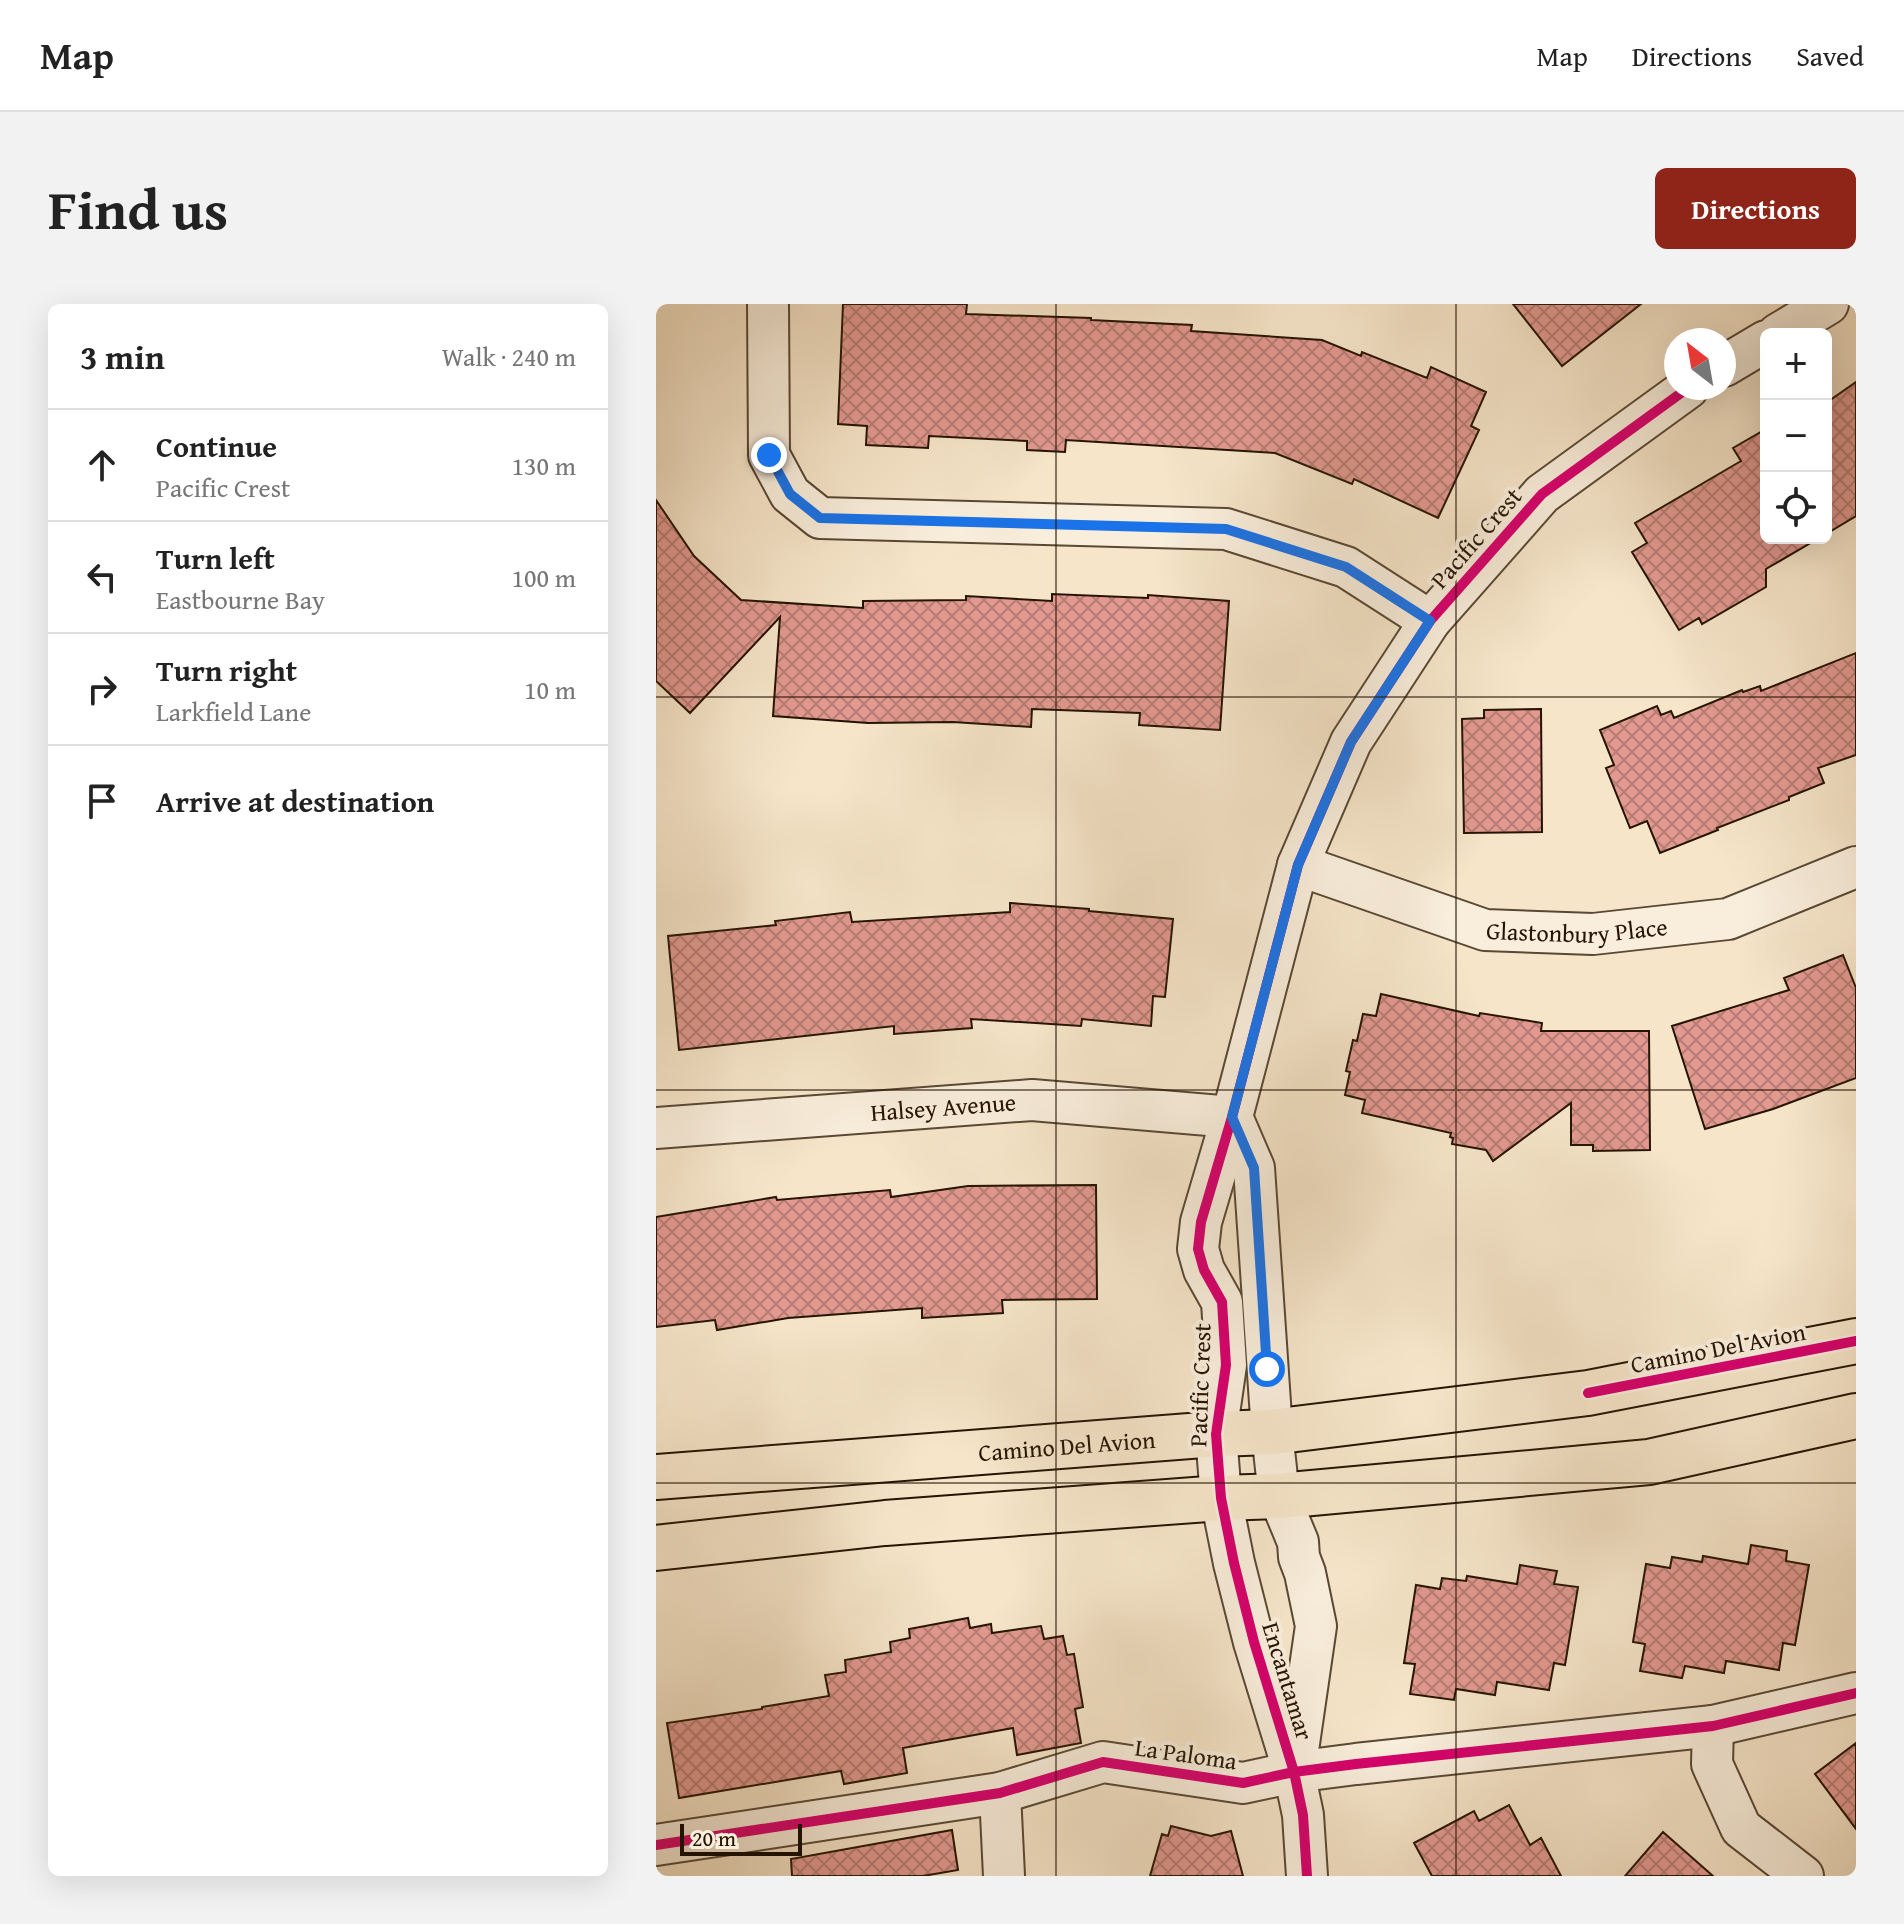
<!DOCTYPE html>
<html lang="en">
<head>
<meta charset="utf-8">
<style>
  body { margin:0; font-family:"Gentium Book Plus",serif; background:#f2f2f2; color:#222 }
  .controls { position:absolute; right:24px; top:24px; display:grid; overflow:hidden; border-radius:12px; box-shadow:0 8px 32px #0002 }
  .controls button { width:72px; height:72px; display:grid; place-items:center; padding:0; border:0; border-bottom:2px solid #e0e0e0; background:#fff; color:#222; font:40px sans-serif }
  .compass { position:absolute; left:1008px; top:24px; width:72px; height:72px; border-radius:50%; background:#fff; box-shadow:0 8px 32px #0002; rotate:329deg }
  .scale { position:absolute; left:24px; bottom:20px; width:122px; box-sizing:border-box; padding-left:8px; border:4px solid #251403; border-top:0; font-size:22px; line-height:28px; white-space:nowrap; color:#251403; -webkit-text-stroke:6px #f9eedc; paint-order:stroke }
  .stop { position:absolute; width:24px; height:24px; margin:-18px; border:6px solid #1a73e8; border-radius:50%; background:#fff }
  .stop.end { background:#1a73e8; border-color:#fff; box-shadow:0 2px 8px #0008 }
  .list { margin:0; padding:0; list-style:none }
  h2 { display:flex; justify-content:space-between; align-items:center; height:104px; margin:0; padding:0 32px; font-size:34px }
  h2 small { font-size:26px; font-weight:400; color:#767676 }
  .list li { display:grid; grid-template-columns:52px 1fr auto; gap:24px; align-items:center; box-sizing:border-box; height:112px; padding:0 32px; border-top:2px solid #e0e0e0 }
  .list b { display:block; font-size:30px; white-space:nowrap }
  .list p { margin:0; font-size:26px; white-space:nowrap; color:#767676 }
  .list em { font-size:26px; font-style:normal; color:#767676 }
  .icon { flex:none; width:44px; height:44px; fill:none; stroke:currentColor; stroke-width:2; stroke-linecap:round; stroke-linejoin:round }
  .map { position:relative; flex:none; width:1200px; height:1572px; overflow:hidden; border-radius:12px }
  header { display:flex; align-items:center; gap:48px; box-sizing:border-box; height:112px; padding:0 40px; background:#fff; border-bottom:2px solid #e0e0e0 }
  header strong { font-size:38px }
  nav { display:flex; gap:44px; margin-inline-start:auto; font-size:28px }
  .intro { display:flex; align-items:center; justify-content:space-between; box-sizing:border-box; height:192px; padding:0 48px }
  h1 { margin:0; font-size:56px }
  .button { padding:20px 36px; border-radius:12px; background:#8f2418; color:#fff; font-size:28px; font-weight:700 }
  main { display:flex; gap:48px; padding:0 48px }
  aside { flex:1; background:#fff; border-radius:12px; box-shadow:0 8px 32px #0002 }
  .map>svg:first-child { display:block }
  .building { fill:url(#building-cross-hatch); stroke:#251403; stroke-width:2 }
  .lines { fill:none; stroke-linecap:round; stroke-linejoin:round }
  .minor-casing { stroke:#594834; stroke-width:44 }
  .major-casing { stroke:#251403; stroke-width:48 }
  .minor { stroke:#f9eedc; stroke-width:40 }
  .major { stroke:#f6e5c9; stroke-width:44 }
  .cycleway-casing { stroke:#f9eedc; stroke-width:15 }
  .cycleway { stroke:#d6006c; stroke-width:10 }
  .route { stroke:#1a73e8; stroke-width:10 }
  .grid { fill:none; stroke:#251403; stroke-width:2; stroke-opacity:0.55 }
  .labels { text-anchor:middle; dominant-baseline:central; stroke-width:8; stroke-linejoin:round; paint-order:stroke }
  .street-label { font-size:24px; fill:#251403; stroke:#f9eedc }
</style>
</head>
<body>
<header>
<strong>Map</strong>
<nav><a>Map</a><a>Directions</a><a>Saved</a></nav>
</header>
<div class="intro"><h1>Find us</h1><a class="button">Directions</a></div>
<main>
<aside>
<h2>3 min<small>Walk · 240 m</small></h2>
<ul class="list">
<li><svg class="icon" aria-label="ahead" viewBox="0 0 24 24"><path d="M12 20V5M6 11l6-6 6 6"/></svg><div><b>Continue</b><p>Pacific Crest</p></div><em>130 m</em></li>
<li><svg class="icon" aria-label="left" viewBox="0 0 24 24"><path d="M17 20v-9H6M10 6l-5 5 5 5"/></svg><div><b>Turn left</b><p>Eastbourne Bay</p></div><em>100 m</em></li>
<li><svg class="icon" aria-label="right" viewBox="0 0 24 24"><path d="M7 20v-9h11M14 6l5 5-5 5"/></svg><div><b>Turn right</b><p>Larkfield Lane</p></div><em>10 m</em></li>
<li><svg class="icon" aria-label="arrive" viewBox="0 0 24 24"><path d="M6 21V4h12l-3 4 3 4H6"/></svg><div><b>Arrive at destination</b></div></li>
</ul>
</aside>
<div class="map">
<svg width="1200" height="1572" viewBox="0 0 1200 1572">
  <defs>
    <pattern id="building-cross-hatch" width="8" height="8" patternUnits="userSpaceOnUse" patternTransform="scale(2)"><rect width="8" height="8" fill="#e29990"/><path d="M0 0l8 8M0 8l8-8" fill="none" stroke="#b77c73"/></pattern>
  </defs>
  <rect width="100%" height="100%" fill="#f6e5c9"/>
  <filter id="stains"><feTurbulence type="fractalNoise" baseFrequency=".0025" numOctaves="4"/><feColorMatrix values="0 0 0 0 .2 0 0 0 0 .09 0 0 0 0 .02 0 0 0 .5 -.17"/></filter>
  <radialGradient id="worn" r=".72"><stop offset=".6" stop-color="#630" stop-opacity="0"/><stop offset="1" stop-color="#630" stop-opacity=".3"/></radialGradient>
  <path class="building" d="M 187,0 L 311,0 L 310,10 L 435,14 L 435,16 L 536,21 L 535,27 L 666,36 L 705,52 L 706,48 L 771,74 L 775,63 L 830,88 L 815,122 L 823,126 L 782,214 L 698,175 L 696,180 L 619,149 L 410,136 L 409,148 L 371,146 L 371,137 L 273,132 L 272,144 L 210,141 L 211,122 L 182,120 Z
    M 857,0 L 985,0 L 906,62 Z
    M 1200,78 L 1200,212 L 1170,230 L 1170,99 Z
    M 1110,125 L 1110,234 L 1163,234 L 1110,265 L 1110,283 L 1046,320 L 1043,314 L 1023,326 L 976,248 L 991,239 L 979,219 L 1085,157 L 1077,144 Z
    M 0,196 L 38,252 L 85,296 L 207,304 L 207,297 L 310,296 L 310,292 L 396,297 L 396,290 L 492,294 L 492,291 L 573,297 L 564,426 L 483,421 L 484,409 L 376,405 L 375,423 L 297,418 L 212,419 L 117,412 L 124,313 L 34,409 L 0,377 Z
    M 1200,349 L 1200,451 L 1162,464 L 1168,479 L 1133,493 L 1133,496 L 1061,524 L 1062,526 L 1004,549 L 991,517 L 974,524 L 950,464 L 958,461 L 944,426 L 1001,402 L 1005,411 L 1015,407 L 1018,414 L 1086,386 L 1087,388 L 1104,382 L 1105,387 Z
    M 885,405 L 886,528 L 808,529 L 806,415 L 828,414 L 828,406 Z
    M 354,599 L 433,605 L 433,607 L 517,615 L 509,693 L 497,692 L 495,722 L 426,715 L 425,722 L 315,715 L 316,724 L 238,730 L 238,722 L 23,746 L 12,632 L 120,621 L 119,617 L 194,608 L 196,618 L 354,608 Z
    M 1187,651 L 1200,684 L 1200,774 L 1117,805 L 1049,825 L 1016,722 L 1133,686 L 1128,674 Z
    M 725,690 L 823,712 L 824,709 L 886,719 L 885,727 L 993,727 L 994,846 L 937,847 L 937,841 L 915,841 L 915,799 L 837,857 L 830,846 L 796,840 L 797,834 L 794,833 L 795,829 L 706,809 L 709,796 L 689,791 L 694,768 L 690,767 L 697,736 L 701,737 L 707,710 L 720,712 Z
    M 440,881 L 441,995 L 346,996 L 347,1009 L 266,1014 L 266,1004 L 132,1014 L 61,1026 L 59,1016 L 0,1023 L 0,913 L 120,893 L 121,896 L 234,886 L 235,893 L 312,882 Z
    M 1095,1241 L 1131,1247 L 1130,1257 L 1153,1261 L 1139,1341 L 1127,1339 L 1123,1366 L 1070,1357 L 1068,1369 L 1029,1362 L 1026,1374 L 984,1367 L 989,1340 L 977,1338 L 990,1260 L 1014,1264 L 1016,1253 L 1046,1258 L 1047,1252 L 1092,1260 Z
    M 864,1261 L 901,1267 L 898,1280 L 922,1283 L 909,1361 L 898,1359 L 893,1386 L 841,1378 L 839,1391 L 800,1385 L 798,1396 L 754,1390 L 759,1360 L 748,1359 L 760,1281 L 784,1285 L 786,1274 L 810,1277 L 811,1272 L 861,1280 Z
    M 312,1314 L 314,1324 L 335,1320 L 336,1329 L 385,1322 L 388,1335 L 407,1332 L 411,1351 L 418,1350 L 427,1403 L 419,1405 L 425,1439 L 361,1451 L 357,1424 L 247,1444 L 251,1469 L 188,1480 L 185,1467 L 23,1494 L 11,1419 L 106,1405 L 106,1403 L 173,1392 L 169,1371 L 190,1368 L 189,1356 L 235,1348 L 234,1338 L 254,1334 L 253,1325 Z
    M 1200,1439 L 1200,1525 L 1159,1470 Z
    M 853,1501 L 874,1541 L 885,1534 L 905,1572 L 776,1572 L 758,1539 L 818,1507 L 823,1517 Z
    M 515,1522 L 555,1532 L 575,1527 L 587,1572 L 494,1572 L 506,1530 L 512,1532 Z
    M 296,1526 L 302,1566 L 267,1572 L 136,1572 L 135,1555 Z
    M 1007,1528 L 1057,1572 L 969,1572 Z"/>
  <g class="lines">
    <g class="minor-casing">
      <g id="minor">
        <path d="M 112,0 L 113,151 L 134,190 L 164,214 L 570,225 L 690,263 L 774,317"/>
        <path d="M 1122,30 L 1172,0"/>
        <path d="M 1068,62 L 1110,37"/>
        <path id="s1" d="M 642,561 L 829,626 L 937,630 L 1072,615 L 1200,563"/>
        <path d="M 576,813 L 598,864 L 616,1128 L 623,1192 L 642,1238 L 643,1253 L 649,1269 L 660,1322 L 640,1460"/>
        <path id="s2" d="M 0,824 L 376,796 L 576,813"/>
        <path d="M 1057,1422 L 1056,1460 L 1085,1524 L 1147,1572"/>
        <path d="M 344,1489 L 348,1572"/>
        <path d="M 0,1541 L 344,1489 L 447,1458 L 587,1479 L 638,1468 L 700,1460 L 1057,1422 L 1200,1389"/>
        <path d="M 651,1572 L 647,1511 L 638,1468 L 598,1338 L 578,1259 L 565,1194 L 560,1130 L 570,1061 L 566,998 L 548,966 L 542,945 L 545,918 L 576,813 L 642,561 L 695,438 L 774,317 L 886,190 L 1032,84"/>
      </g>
    </g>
    <g class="major-casing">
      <g id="major">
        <path id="s3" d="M 0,1173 L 560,1130 L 616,1128 L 932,1089 L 1200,1037"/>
        <path d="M 0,1244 L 229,1219 L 565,1194 L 623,1192 L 993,1158 L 1200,1112"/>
      </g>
    </g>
    <use href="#minor" class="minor"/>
    <use href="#major" class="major"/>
    <g class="cycleway-casing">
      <path id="cycleway" d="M 932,1089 L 1200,1037
        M 0,1541 L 344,1489 L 447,1458 L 587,1479 L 638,1468 L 700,1460 L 1057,1422 L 1200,1389
        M 651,1572 L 647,1511 L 638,1468 L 598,1338 L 578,1259 L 565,1194 L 560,1130 L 570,1061 L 566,998 L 548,966 L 542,945 L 545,918 L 576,813 L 642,561 L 695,438 L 774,317 L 886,190 L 1032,84"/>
    </g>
    <use href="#cycleway" class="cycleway"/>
  </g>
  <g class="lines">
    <path class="route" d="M 113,151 L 134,190 L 164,214 L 570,225 L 690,263 L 774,317 L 695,438 L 642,561 L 576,813 L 598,864 L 611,1065"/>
  </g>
  <path class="grid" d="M 400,0 L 400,1572M 800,0 L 800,1572M 0,393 L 1200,393M 0,786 L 1200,786M 0,1179 L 1200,1179"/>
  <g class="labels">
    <g class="street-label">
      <text transform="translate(820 234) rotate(-49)">Pacific Crest</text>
      <text stroke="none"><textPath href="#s1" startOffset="290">Glastonbury Place</textPath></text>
      <text stroke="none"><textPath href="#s2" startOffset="288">Halsey Avenue</textPath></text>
      <text transform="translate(1062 1044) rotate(-11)">Camino Del Avion</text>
      <text transform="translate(544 1081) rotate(-88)">Pacific Crest</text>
      <text stroke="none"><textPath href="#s3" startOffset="412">Camino Del Avion</textPath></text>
      <text transform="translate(632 1377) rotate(73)">Encantamar</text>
      <text transform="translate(530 1450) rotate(8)">La Paloma</text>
    </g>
  </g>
  <rect width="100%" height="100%" filter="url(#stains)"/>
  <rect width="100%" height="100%" fill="url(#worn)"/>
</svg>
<div class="controls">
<button>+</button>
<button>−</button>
<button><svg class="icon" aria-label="locate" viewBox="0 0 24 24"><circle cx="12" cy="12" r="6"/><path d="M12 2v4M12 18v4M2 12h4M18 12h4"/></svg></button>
</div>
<svg class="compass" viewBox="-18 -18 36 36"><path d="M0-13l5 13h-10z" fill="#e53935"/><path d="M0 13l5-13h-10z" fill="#767676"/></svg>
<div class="scale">20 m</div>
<div class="stop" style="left:611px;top:1065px"></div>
<div class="stop end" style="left:113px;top:151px"></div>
</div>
</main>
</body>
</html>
